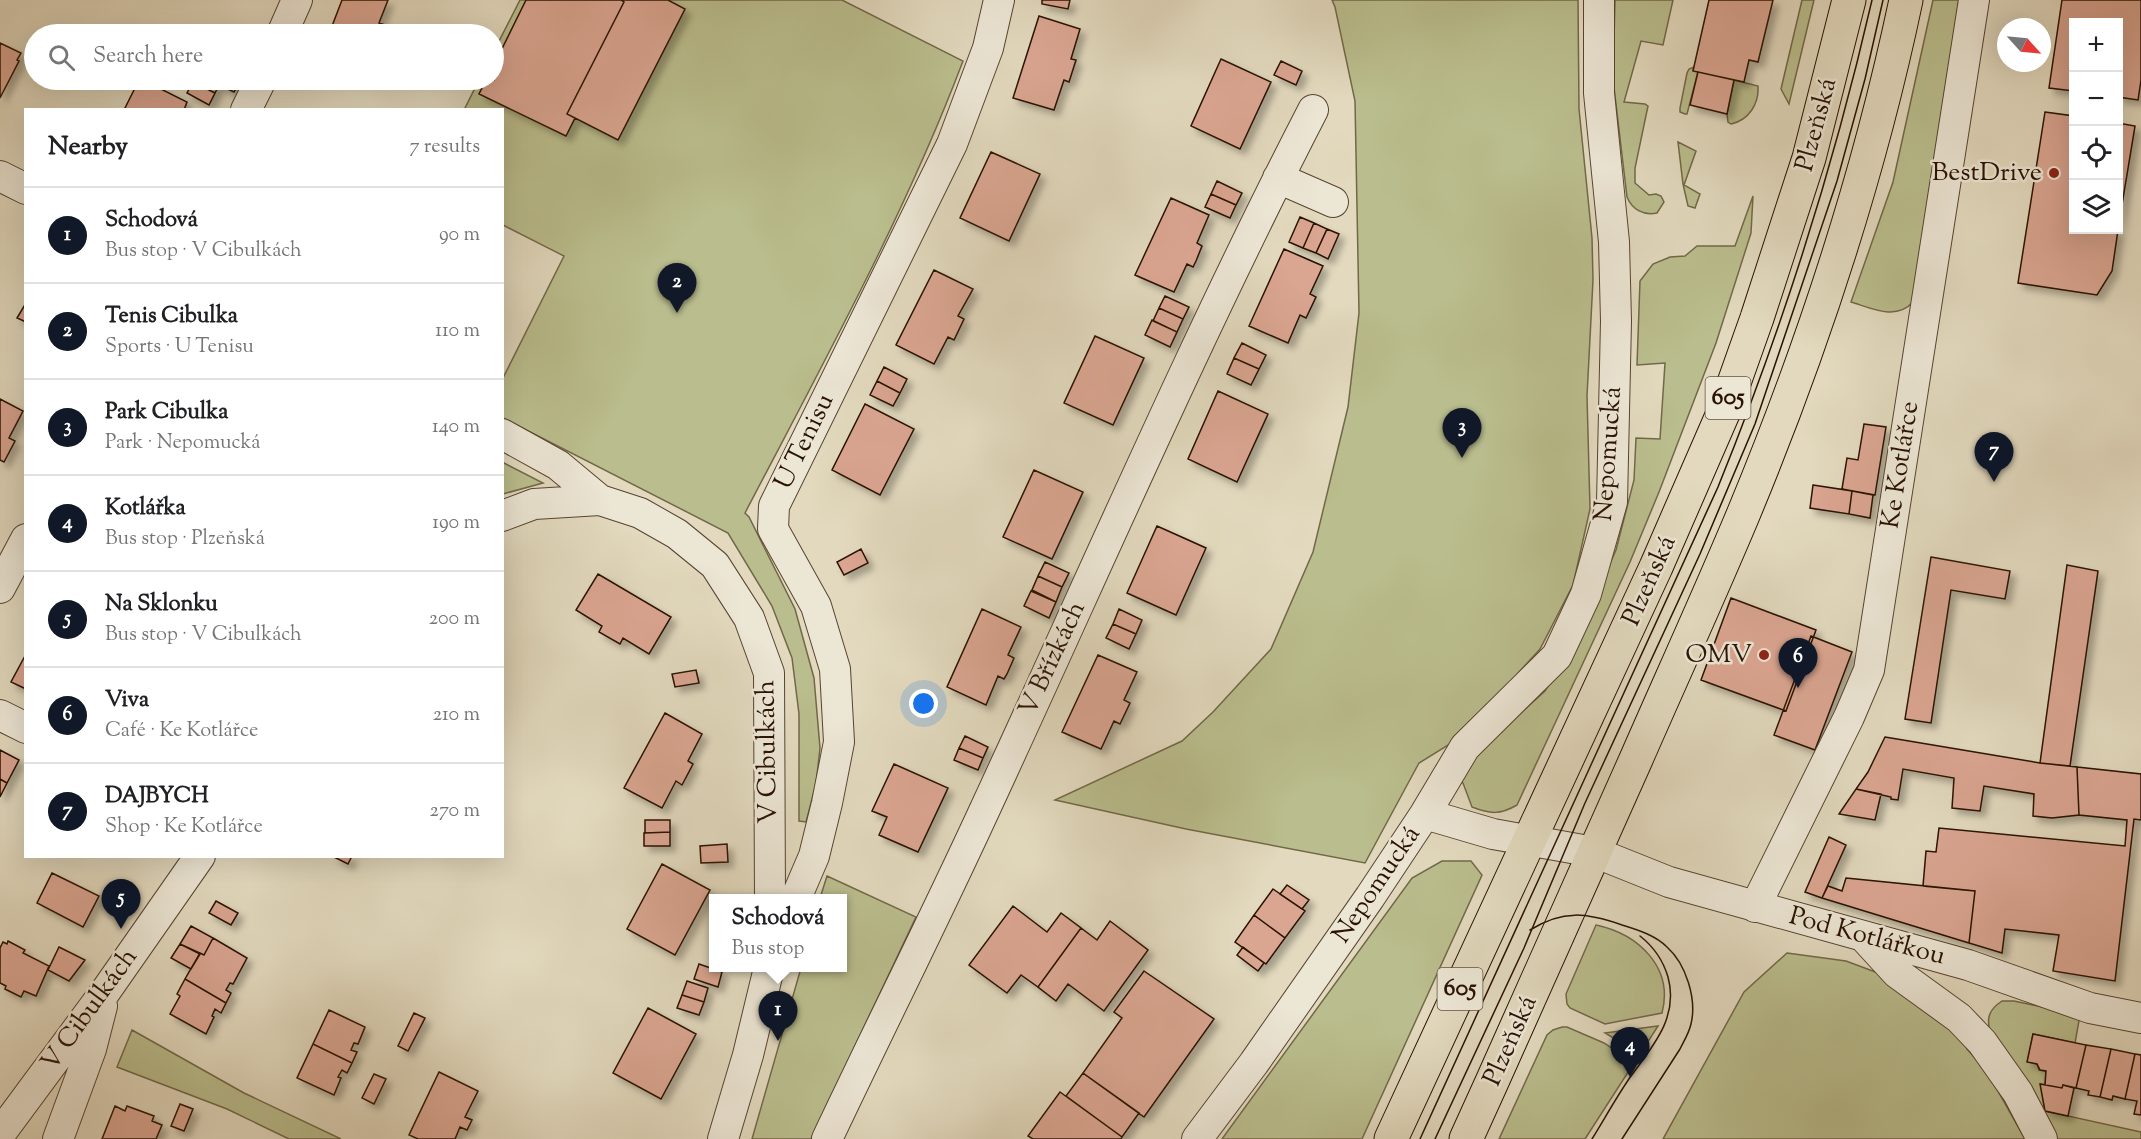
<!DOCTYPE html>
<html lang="en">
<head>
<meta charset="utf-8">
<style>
  body { margin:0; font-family:"Sorts Mill Goudy",serif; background:#f6f6f6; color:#202124 }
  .controls { position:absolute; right:18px; top:18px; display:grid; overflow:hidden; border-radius:0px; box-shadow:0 6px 24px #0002 }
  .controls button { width:54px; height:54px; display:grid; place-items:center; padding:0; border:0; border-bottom:2px solid #e0e0e0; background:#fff; color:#202124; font:30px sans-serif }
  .compass { position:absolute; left:1997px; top:18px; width:54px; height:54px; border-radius:50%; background:#fff; box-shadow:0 6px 24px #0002; rotate:117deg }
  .you { position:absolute; left:924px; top:704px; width:21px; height:21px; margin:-15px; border:4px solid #fff; border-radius:50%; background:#1a73e8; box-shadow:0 0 0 9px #1a73e833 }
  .badge { display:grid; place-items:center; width:39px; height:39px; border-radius:50%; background:#111827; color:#fff; font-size:20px; font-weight:700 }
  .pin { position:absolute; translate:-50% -50px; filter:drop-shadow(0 2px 3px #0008) }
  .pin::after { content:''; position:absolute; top:32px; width:21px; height:18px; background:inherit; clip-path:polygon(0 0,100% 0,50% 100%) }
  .popup { position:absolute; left:709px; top:894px; width:138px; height:78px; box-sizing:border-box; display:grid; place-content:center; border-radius:0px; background:#fff; filter:drop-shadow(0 2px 4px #0005); font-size:20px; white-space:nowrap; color:#757577 }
  .popup b { font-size:22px; color:#202124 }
  .popup::after { content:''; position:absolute; left:50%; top:100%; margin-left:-12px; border:12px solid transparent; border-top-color:#fff }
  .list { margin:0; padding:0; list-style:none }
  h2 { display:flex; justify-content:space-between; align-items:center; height:78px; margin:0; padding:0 24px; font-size:26px }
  h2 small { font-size:20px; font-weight:400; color:#757577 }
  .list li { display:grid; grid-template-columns:39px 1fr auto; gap:18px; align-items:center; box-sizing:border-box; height:96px; padding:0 24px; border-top:2px solid #e0e0e0 }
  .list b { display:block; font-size:22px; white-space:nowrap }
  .list p { margin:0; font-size:20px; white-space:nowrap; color:#757577 }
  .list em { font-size:20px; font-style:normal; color:#757577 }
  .icon { flex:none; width:33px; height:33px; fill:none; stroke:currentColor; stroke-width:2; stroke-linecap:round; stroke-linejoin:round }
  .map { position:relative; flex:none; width:2141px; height:1139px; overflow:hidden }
  .search { position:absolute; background:#fff; box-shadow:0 6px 24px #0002; left:24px; top:24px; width:480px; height:66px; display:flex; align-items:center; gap:15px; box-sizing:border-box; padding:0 21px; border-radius:33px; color:#757577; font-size:22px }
  .panel { position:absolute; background:#fff; box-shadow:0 6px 24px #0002; left:24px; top:108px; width:480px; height:750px; border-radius:0px }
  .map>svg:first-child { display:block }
  .green { fill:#babd8d; stroke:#726848; stroke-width:1.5 }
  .building { fill:#daa591; stroke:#291202; stroke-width:1.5; filter:url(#shadow) }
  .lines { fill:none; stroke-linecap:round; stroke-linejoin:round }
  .minor-casing { stroke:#574431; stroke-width:32 }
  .major-casing { stroke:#291202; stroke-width:35 }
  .minor { stroke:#ece6d5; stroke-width:30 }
  .major { stroke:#e2d9be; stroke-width:33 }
  .tram { stroke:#291202; stroke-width:1.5 }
  .poi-dot { fill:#8f2418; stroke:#ece6d5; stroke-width:2 }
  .labels { text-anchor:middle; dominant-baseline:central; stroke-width:5; stroke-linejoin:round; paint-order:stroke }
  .shield { fill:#ece6d5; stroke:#645241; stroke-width:1.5 }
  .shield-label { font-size:24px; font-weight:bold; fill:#291202 }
  .street-label { font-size:26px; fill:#291202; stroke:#ece6d5 }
  .poi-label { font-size:26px; fill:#291202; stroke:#ece6d5; text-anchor:end }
</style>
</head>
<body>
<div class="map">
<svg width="2141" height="1139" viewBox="0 0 2141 1139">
  <defs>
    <filter id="shadow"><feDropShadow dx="5.5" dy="5.5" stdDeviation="3" flood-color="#0004"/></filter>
  </defs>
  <rect width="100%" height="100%" fill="#e2d9be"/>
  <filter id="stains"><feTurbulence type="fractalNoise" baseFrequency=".00333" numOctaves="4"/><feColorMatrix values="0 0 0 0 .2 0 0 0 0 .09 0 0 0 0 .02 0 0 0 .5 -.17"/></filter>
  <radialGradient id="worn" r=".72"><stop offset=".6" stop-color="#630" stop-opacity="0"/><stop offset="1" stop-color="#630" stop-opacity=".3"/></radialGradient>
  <path class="green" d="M 520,0 L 842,0 L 963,61 C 904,217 822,365 745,513 L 749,517 L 795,609 L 814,678 L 820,748 L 816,784 L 806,822 L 799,821 L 799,714 L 792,658 L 772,606 L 728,533 L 503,418 L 503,378 L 564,256 L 503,225 L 502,110 L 464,110 L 479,80 L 494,80 L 494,51 Z
    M 1332,0 L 1578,0 L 1579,109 L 1592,238 L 1593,280 L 1587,396 L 1590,509 L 1573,585 L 1540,649 L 1458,739 L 1419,763 L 1365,863 L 1186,829 L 1055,800 L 1182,741 L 1213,712 L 1271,649 L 1313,552 L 1348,407 L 1359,313 L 1355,101 L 1335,7 Z
    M 1615,0 L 1673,0 L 1663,45 L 1641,41 L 1624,102 L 1645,104 L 1648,106 L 1635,168 L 1635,183 L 1649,195 L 1656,194 L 1661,196 L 1664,202 L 1657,213 C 1643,216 1632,209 1627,197 L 1613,79 Z
    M 1802,0 L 1814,0 L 1789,104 L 1781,89 Z
    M 1933,0 L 1959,0 L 1913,302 C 1896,321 1871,308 1851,302 L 1893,182 Z
    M 1694,67 L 1693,70 L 1698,72 L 1687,114 L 1685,114 L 1680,112 L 1680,108 L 1687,73 L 1689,69 Z
    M 1734,80 L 1758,86 C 1759,104 1749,120 1731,124 L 1728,122 L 1727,114 Z
    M 1678,142 L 1696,151 L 1684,185 L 1700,194 L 1695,208 L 1688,206 L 1683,184 Z
    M 1753,196 L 1751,233 L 1716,343 L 1659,492 L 1630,562 L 1517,805 C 1500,815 1490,814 1472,807 L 1463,783 L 1458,781 L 1476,753 L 1545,691 L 1572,649 L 1616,550 L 1634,480 L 1636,438 L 1660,439 L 1665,363 L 1637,365 L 1640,281 L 1653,264 L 1670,257 L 1685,256 L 1697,246 L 1735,246 Z
    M 502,462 L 543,483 L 503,494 Z
    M 1442,861 L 1471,861 L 1482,875 L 1362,1139 L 1222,1139 L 1412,878 Z
    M 827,876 L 916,917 L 811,1139 L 752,1139 L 801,968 L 842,968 L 842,898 L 820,898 Z
    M 1596,925 C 1638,934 1674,967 1662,1013 L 1605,1024 L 1570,1008 L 1567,1004 L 1566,994 Z
    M 1787,953 L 1846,961 L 1894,979 L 1955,1024 L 1967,1049 L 1986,1070 L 2025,1139 L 1663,1139 L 1744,992 Z
    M 2002,1001 L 2014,1001 L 2080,1015 L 2075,1043 L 2033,1034 L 2028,1061 L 2037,1064 L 2039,1070 L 2046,1071 L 2045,1085 L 2041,1084 L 2045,1111 L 2141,1132 L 2141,1139 L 2057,1139 L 1990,1031 C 1986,1017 1990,1009 2002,1001 Z
    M 1658,1026 L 1640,1054 L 1605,1033 Z
    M 1562,1027 L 1567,1027 L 1604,1043 L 1634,1063 L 1585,1139 L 1499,1139 L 1547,1035 L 1553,1030 Z
    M 132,1030 L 244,1093 L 341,1139 L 289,1139 L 227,1109 L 117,1067 Z"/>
  <path class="building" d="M 342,0 L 388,0 L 379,23 L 385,25 L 382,34 L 329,34 Z
    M 526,0 L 621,0 L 624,2 L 567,114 L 575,118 L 566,136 L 479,94 L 486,80 L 494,80 L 494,65 Z
    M 621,0 L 668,0 L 685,9 L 618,140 L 567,114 L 624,2 Z
    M 1042,0 L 1070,0 L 1068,9 L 1042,4 Z
    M 1709,0 L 1773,0 L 1758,62 L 1749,60 L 1744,82 L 1693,71 Z
    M 2062,0 L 2141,0 L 2141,80 L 2138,100 L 2118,97 L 2118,22 L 2074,22 L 2074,91 L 2049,88 Z
    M 1039,16 L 1080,29 L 1071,59 L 1076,60 L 1069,82 L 1064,80 L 1054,110 L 1013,98 Z
    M 0,43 L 21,53 L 17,60 L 19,61 L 0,98 Z
    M 1221,59 L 1271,82 L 1240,149 L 1191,126 Z
    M 1281,61 L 1302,71 L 1296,85 L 1274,75 Z
    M 1698,72 L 1734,80 L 1727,114 L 1690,105 Z
    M 139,80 L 143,80 L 187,102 L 184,110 L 124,110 Z
    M 194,80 L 217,80 L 221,81 L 215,93 L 193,82 Z
    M 217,80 L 241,80 L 234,92 L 219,85 L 221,81 Z
    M 193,82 L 215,93 L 209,105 L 187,93 Z
    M 2045,112 L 2074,116 L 2074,230 L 2118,230 L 2112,271 L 2097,295 L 2018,283 Z
    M 2118,123 L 2135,126 L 2118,229 Z
    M 991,152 L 1040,174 L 1009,241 L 960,218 Z
    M 1217,181 L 1242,193 L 1236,205 L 1211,194 Z
    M 1211,194 L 1236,205 L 1230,218 L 1205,207 Z
    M 1171,198 L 1209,215 L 1197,243 L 1202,246 L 1196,261 L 1193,267 L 1187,264 L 1174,292 L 1135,275 Z
    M 1300,217 L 1314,223 L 1303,248 L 1289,242 Z
    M 1314,223 L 1327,229 L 1316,253 L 1303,248 Z
    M 1327,229 L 1339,234 L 1328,259 L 1316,253 Z
    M 1284,249 L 1323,266 L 1310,294 L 1316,297 L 1306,318 L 1300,315 L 1288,343 L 1249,326 Z
    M 934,270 L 973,289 L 958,316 L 964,319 L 954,340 L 948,337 L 934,364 L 896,345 Z
    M 1165,296 L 1189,307 L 1183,319 L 1159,308 Z
    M 26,303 L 26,322 L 17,318 Z
    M 1159,308 L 1183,319 L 1177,332 L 1153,321 Z
    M 1152,320 L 1177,332 L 1170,347 L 1145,335 Z
    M 1095,336 L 1144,358 L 1113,425 L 1064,403 Z
    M 1242,343 L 1266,355 L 1259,369 L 1234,358 Z
    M 1234,358 L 1259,369 L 1251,385 L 1227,374 Z
    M 884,367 L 907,379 L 900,393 L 877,381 Z
    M 877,381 L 900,393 L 893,406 L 870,395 Z
    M 1218,391 L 1268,414 L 1237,482 L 1188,459 Z
    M 0,399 L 23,411 L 9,438 L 15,441 L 4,462 L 0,460 Z
    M 865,404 L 914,429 L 880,495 L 832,470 Z
    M 1864,424 L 1886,427 L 1875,495 L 1842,489 L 1847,458 L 1858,460 Z
    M 1034,470 L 1083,492 L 1052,559 L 1003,537 Z
    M 1813,485 L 1852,491 L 1849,514 L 1810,508 Z
    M 1852,491 L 1873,495 L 1870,518 L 1849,514 Z
    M 1157,526 L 1206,548 L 1176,615 L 1127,593 Z
    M 861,549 L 868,563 L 844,575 L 837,562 Z
    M 1931,557 L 2010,571 L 2005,599 L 1951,590 L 1931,723 L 1905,719 Z
    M 1045,562 L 1069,573 L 1062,587 L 1038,576 Z
    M 2067,565 L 2098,571 L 2070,766 L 2040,763 Z
    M 598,574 L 671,617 L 649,654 L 623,638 L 620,644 L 599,632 L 602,626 L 576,610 Z
    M 1038,576 L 1062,587 L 1056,602 L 1032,590 Z
    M 1031,591 L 1056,602 L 1049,618 L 1024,606 Z
    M 1731,598 L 1816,630 L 1786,711 L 1701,680 Z
    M 982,609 L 1021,627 L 1008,655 L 1014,658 L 1007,674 L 1004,679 L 998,676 L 986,705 L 947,687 Z
    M 1119,609 L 1142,620 L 1136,634 L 1113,624 Z
    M 1113,624 L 1136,634 L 1129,649 L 1106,638 Z
    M 1811,636 L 1852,652 L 1815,750 L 1774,735 Z
    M 26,654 L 26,689 L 11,682 Z
    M 1098,655 L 1137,672 L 1124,700 L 1130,703 L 1120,724 L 1114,721 L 1101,749 L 1062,732 Z
    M 696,670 L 699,683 L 675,687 L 672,674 Z
    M 665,713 L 702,734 L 688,761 L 693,764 L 682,785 L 676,781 L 662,808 L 624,788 Z
    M 965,736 L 988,747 L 983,758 L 959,748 Z
    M 1885,737 L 2040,763 L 2077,767 L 2079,815 L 2052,818 L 2033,816 L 2034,794 L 1984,786 L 1980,811 L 1952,808 L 1954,778 L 1903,769 L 1898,800 L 1891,799 L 1891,797 L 1856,789 L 1868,772 Z
    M 959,748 L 983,758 L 978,770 L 954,760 Z
    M 0,750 L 19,760 L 7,783 L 0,779 Z
    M 894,764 L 948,788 L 918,852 L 879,835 L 887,817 L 872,811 Z
    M 2077,767 L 2141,774 L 2141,820 L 2134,819 L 2115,981 L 2053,971 L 2059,935 L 2005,929 L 2002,953 L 1969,943 L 1975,891 L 1923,886 L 1926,851 L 1936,852 L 1939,828 L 2125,846 L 2127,820 L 2079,815 Z
    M 0,779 L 7,783 L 0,797 Z
    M 1856,789 L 1881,794 L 1875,820 L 1839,814 Z
    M 645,820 L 670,820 L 670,832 L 645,833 Z
    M 670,832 L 670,846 L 644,846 L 644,833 Z
    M 1829,837 L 1846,845 L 1822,898 L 1805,892 Z
    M 727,844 L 728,862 L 701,863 L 700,846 Z
    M 332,856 L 352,856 L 348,864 Z
    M 662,864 L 710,890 L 675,955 L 627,929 Z
    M 52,873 L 99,896 L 83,927 L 37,903 Z
    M 1846,878 L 1975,891 L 1969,943 L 1822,898 L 1828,886 L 1842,891 Z
    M 1287,885 L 1309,900 L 1302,909 L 1280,894 Z
    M 1273,889 L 1305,911 L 1285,938 L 1254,915 Z
    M 216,901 L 238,913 L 231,925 L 209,913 Z
    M 1013,906 L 1047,932 L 1061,913 L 1081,928 L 1038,987 L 1021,975 L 1007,993 L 969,965 Z
    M 1254,915 L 1285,938 L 1266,964 L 1235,942 Z
    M 1110,921 L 1148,950 L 1104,1011 L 1068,984 L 1056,1001 L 1038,987 L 1081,928 L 1097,940 Z
    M 191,926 L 213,938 L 204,955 L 180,944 Z
    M 213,938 L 247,958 L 233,984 L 230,983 L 226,990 L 231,993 L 226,1003 L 185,979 L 200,953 L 204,955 Z
    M 8,941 L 25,950 L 23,953 L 49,966 L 36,996 L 24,991 L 21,997 L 5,989 L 6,986 L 0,983 L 0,948 L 3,942 L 7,944 Z
    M 180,944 L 200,954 L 191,969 L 171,958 Z
    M 59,947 L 85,960 L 69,981 L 48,970 Z
    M 1243,947 L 1264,963 L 1258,971 L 1237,955 Z
    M 699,964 L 722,972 L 718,987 L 694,979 Z
    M 1144,971 L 1214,1019 L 1144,1117 L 1083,1073 L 1122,1018 L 1114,1012 Z
    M 185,979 L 226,1003 L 221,1013 L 215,1009 L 212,1016 L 214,1017 L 206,1034 L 170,1014 L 180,996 L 177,994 Z
    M 687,981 L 708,988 L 704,1002 L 682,995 Z
    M 682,995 L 704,1002 L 699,1015 L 677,1008 Z
    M 648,1008 L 696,1034 L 661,1099 L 613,1073 Z
    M 329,1010 L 365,1027 L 358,1044 L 354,1043 L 351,1050 L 357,1052 L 352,1063 L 313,1044 Z
    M 414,1013 L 425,1018 L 408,1051 L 398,1046 Z
    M 2033,1034 L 2086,1045 L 2076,1088 L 2063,1085 L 2062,1088 L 2045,1085 L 2046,1071 L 2040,1070 L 2037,1064 L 2027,1062 Z
    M 313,1044 L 352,1063 L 347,1073 L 342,1070 L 338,1077 L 341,1078 L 334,1095 L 297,1078 Z
    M 2086,1045 L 2111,1049 L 2100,1097 L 2088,1095 L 2089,1091 L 2076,1088 Z
    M 2111,1049 L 2135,1054 L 2125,1099 L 2113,1096 L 2112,1100 L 2100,1097 Z
    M 2135,1054 L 2141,1055 L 2141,1115 L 2134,1114 L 2137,1101 L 2125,1099 Z
    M 439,1072 L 478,1091 L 465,1117 L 472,1120 L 467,1130 L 460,1127 L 455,1139 L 418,1139 L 409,1135 Z
    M 1083,1073 L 1139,1113 L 1122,1137 L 1066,1096 Z
    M 374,1074 L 386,1079 L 374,1104 L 362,1098 Z
    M 2040,1084 L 2062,1088 L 2063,1085 L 2074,1088 L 2068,1116 L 2045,1111 Z
    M 1060,1092 L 1122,1137 L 1121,1139 L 1033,1139 L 1028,1136 Z
    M 180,1104 L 193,1109 L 184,1131 L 171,1126 Z
    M 115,1106 L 125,1111 L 127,1106 L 154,1116 L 152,1121 L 162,1125 L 156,1139 L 102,1139 Z"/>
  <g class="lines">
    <g class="minor-casing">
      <path id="minor" d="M 282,34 L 297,0
        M 246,110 L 261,80
        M 0,176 L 26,189
        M 1278,178 L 1333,202
        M 502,434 L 558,465 L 600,500
        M 502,516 L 534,504 L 600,500 L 640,513 L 677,534 L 715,565 L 749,618 L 769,673 L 770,898
        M 0,588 L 26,539
        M 0,715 L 26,728
        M 1425,814 L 1493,834 L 1594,852 L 1669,882 L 1968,965 L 2090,1008 L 2141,1018
        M 796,898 L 814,856 L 827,803 L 839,742 L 835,669 L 816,606 L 773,529 L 774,506 L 952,144 L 988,48 L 999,0
        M 1755,907 L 1849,717 L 1869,670 L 1974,0
        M 1863,936 L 1897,973 L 1959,1018 L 1982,1042 L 2018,1093 L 2042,1139
        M 0,1134 L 105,992 L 200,856
        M 58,1139 L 91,1049 L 102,1006
        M 723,1139 L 748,1055 L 769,968
        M 827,1139 C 879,1029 934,920 985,809 C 1093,576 1195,339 1313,110
        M 1197,1139 L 1254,1063 L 1370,897 L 1425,814 L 1465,747 L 1557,656 L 1586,594 L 1612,502 L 1616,321 L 1614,242 L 1599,93 L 1599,0"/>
    </g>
    <g class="major-casing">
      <path id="major" d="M 1391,1139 L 1656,567 L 1724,411 L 1757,318 L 1809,158 L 1849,0
        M 1466,1139 C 1524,1012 1580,884 1637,757 C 1672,677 1709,596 1743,515 C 1812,349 1869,176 1906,0"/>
    </g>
    <use href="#minor" class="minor"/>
    <use href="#major" class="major"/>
    <path class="tram" d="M 1530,930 C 1563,909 1587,913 1622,925 C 1638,930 1655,935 1667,947 C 1686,964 1697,999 1691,1024 C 1689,1033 1684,1041 1680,1049 L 1622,1139
      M 1420,1139 L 1718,487 C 1782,329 1834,166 1872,0
      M 1435,1139 L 1524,948 L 1585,803 L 1700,554 L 1755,424 L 1837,181 L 1865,79 L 1883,0
      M 1592,1139 C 1605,1118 1617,1096 1631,1076 C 1653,1046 1679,1017 1668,977 C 1663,960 1654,947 1640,936"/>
  </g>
  <g class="poi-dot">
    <circle cx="2054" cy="173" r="6"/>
    <circle cx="1764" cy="655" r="6"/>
  </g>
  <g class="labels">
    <g class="shield">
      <rect x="1705.5" y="377" width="45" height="42" rx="4.5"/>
      <rect x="1437.5" y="968" width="45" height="42" rx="4.5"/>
    </g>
    <g class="shield-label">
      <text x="1728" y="398">605</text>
      <text x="1460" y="989">605</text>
    </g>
    <g class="street-label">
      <text transform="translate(1817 125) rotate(-75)">Plzeňská</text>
      <text transform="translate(805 442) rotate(-64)">U Tenisu</text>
      <text transform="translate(1609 454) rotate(-86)">Nepomucká</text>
      <text transform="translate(1901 465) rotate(-81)">Ke Kotlářce</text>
      <text transform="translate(1650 581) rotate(-66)">Plzeňská</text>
      <text transform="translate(1053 659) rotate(-65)">V Břízkách</text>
      <text transform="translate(768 752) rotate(-91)">V Cibulkách</text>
      <text transform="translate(1377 885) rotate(-56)">Nepomucká</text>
      <text transform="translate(1867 937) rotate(15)">Pod Kotlářkou</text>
      <text transform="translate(90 1010) rotate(-54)">V Cibulkách</text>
      <text transform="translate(1511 1041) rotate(-66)">Plzeňská</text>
    </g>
    <g class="poi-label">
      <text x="2042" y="173">BestDrive</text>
      <text x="1752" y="655">OMV</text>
    </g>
  </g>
  <rect width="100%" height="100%" filter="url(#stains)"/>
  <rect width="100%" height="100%" fill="url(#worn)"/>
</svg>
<div class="controls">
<button>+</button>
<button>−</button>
<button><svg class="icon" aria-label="locate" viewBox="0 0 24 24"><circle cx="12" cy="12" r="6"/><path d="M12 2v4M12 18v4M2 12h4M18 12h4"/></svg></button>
<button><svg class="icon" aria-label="layers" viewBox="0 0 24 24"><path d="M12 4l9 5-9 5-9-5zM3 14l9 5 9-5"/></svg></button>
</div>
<svg class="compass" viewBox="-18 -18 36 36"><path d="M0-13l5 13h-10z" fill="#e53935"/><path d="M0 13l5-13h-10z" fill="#757577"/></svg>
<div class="you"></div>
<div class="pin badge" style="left:778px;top:1041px">1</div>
<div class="popup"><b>Schodová</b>Bus stop</div>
<div class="pin badge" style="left:677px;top:313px">2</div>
<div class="pin badge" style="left:1462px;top:458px">3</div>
<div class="pin badge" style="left:1630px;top:1077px">4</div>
<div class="pin badge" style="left:121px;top:929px">5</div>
<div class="pin badge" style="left:1798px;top:688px">6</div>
<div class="pin badge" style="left:1994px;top:482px">7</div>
<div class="search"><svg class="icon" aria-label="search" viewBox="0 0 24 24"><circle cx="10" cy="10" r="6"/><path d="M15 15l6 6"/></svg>Search here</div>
<section class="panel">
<h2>Nearby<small>7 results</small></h2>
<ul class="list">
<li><span class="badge">1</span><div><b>Schodová</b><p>Bus stop · V Cibulkách</p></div><em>90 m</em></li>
<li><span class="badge">2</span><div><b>Tenis Cibulka</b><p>Sports · U Tenisu</p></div><em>110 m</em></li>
<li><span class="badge">3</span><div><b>Park Cibulka</b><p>Park · Nepomucká</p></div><em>140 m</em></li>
<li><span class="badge">4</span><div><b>Kotlářka</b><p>Bus stop · Plzeňská</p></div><em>190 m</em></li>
<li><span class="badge">5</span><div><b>Na Sklonku</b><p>Bus stop · V Cibulkách</p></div><em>200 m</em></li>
<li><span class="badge">6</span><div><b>Viva</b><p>Café · Ke Kotlářce</p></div><em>210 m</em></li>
<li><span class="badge">7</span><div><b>DAJBYCH</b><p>Shop · Ke Kotlářce</p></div><em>270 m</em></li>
</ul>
</section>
</div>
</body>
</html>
